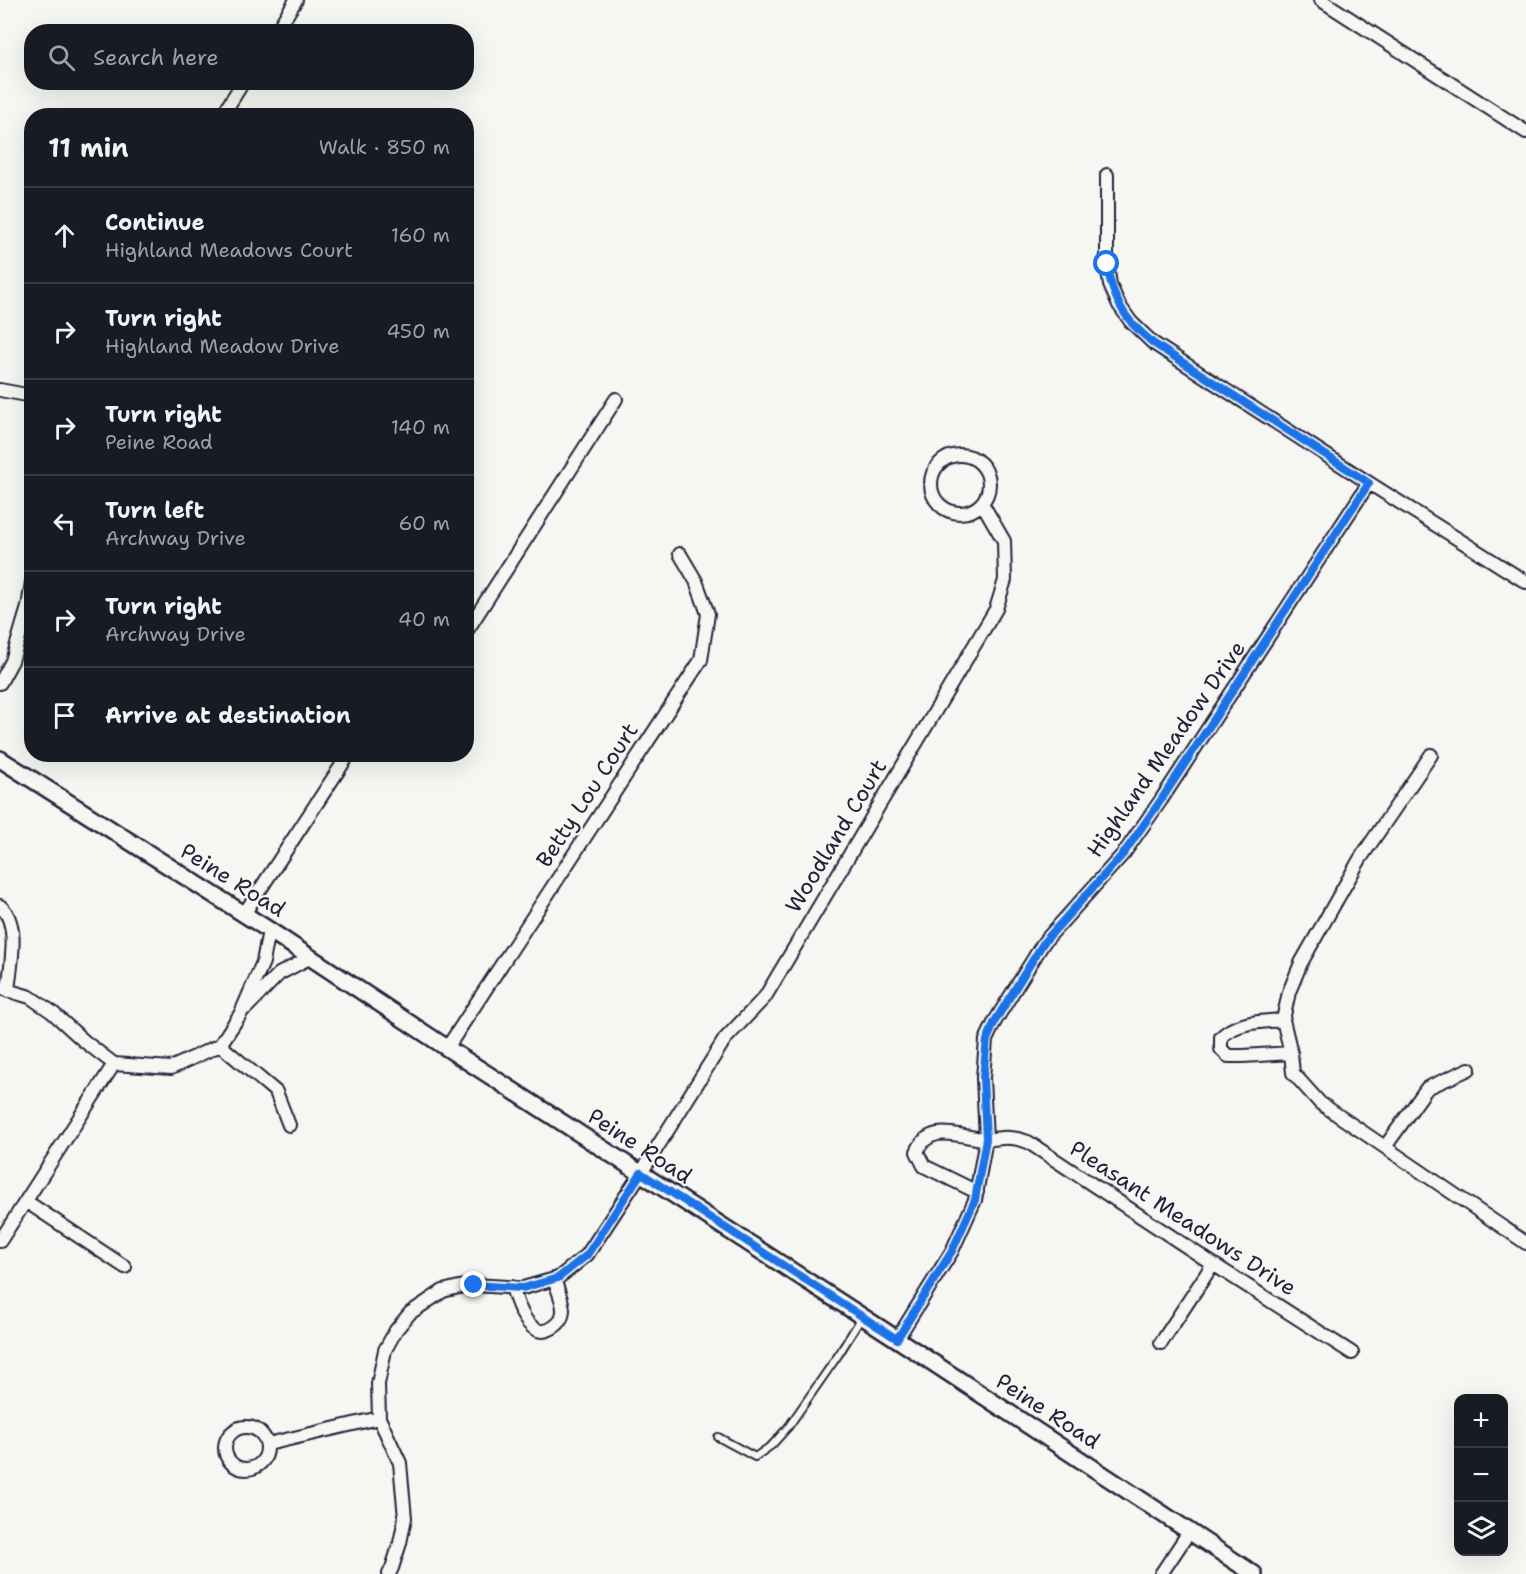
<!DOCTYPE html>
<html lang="en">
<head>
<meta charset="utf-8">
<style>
  body { margin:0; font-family:"Shantell Sans",sans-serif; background:#20242c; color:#f1f3f6 }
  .controls { position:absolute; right:18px; bottom:18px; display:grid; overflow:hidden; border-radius:12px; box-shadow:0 6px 24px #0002 }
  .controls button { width:54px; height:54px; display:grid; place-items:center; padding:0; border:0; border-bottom:2px solid #363941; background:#171b24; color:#f1f3f6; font:30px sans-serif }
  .stop { position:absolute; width:18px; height:18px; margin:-14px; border:4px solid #1a73e8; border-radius:50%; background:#fff }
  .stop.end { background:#1a73e8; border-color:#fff; box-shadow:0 2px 6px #0008 }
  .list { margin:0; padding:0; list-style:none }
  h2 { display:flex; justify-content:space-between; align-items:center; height:78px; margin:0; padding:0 24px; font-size:26px }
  h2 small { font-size:20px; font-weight:400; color:#9ea1a6 }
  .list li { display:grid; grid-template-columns:39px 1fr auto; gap:18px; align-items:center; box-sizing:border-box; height:96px; padding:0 24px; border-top:2px solid #363941 }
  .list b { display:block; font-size:22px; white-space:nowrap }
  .list p { margin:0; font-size:20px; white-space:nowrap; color:#9ea1a6 }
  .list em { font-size:20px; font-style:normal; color:#9ea1a6 }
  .icon { flex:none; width:33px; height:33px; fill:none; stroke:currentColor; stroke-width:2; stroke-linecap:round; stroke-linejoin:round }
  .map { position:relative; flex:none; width:1526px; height:1574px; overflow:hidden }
  .search { position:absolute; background:#171b24; box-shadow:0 6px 24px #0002; left:24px; top:24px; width:450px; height:66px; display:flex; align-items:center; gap:15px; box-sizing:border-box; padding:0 21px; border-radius:24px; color:#9ea1a6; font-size:22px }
  .panel { position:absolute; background:#171b24; box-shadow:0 6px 24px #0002; left:24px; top:108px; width:450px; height:654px; border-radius:24px }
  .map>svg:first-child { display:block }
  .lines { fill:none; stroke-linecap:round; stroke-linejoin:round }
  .service-casing { stroke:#22223b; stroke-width:10 }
  .minor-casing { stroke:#22223b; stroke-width:16 }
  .tertiary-casing { stroke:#22223b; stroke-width:20 }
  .service { stroke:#f6f6f2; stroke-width:6 }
  .minor { stroke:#f6f6f2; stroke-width:12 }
  .tertiary { stroke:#f6f6f2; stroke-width:15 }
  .route { stroke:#1a73e8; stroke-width:8 }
  .labels { text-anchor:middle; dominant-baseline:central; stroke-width:4.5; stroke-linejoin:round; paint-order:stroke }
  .street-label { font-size:22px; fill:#22223b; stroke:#f6f6f2 }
</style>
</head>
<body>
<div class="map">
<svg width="1526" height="1574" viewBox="0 0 1526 1574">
  <rect width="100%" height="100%" fill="#f6f6f2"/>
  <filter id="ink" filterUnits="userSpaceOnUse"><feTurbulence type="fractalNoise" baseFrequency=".0167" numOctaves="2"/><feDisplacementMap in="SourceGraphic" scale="12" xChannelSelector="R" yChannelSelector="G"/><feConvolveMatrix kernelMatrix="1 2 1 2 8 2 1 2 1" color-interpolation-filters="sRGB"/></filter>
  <g filter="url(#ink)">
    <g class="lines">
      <g class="service-casing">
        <path id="service" d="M 718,1437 L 755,1457 L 772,1445 L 789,1426 L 839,1354 L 862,1317"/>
      </g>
      <g class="minor-casing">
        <path id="minor" d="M 1321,0 L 1526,132
          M 276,32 L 296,0
          M 222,116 L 243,82
          M 1107,175 L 1107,264 L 1110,285 L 1119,305 L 1131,322 L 1153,343 L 1369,483 L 1526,582
          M 0,390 L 32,396
          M931 484a29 29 0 1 1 58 0a29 29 0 1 1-58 0Z
          M 466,632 L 616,399
          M 0,683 L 12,661 L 28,607 L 32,582
          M 1431,755 L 1360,859 L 1301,963 L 1289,992 L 1283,1020 L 1291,1053 L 1293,1073 L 1320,1103 L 1526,1243
          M 0,906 C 21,923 10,967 8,991
          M 244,914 L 349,754
          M 0,988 L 30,997 L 52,1012 L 84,1041 L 114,1064 L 171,1068 L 220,1045 L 241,1013 L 263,962 L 269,930
          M 246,1008 L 279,974 L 311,957
          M 1283,1020 C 1260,1022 1238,1021 1221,1037 L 1221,1049 L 1228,1056 L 1243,1056 L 1291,1053
          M 220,1045 L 276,1092 L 289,1125
          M 447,1048 L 701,660 L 708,614 L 696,581 L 680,554
          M 1385,1147 L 1427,1088 L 1469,1069
          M 977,1192 L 924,1166 L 917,1152 C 929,1121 962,1138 985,1139 C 993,1140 1002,1137 1010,1138 C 1016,1138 1022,1140 1028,1142 L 1213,1264 L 1352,1353
          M 27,1202 L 125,1267
          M 0,1241 L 114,1064
          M 512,1287 C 517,1304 530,1345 555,1326 C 560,1323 563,1316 563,1310 C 563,1300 557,1289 554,1279
          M 897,1339 L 952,1251 L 975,1200 L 986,1139 L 983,1078 L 986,1040 L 995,1021 L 1044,942 L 1124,853 L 1161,800 L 1369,483
          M 1161,1343 L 1213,1264
          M225 1448a21 21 0 1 1 42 0a21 21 0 1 1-42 0Z
          M 268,1444 L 379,1418
          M 389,1574 L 392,1568 L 400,1543 L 405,1518 L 400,1463 L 379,1418 L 378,1384 L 385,1350 L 396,1330 L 410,1313 L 443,1291 L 459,1287 L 474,1285 L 523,1288 L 558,1278 L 587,1255 L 641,1173 L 725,1039 L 765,997 L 996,609 L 1005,580 L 1004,541 L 982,503
          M 1161,1574 L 1189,1532"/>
      </g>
      <g class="tertiary-casing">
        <path id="tertiary" d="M 0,759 L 269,930 L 447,1048 L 897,1339 L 1254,1574"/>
      </g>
      <use href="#service" class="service"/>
      <use href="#minor" class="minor"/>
      <use href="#tertiary" class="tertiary"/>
    </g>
  </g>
  <g class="lines" filter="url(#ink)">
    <path class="route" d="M 474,1285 L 523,1288 L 558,1278 L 587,1255 L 641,1173 L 897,1339 L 952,1251 L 975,1200 L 986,1139 L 983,1078 L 987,1040 L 995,1021 L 1044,942 L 1124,853 L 1161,800 L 1369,483 L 1153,343 C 1146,336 1137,330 1131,322 C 1117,305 1110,285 1107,264"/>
  </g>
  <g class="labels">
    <g class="street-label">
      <text transform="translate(1166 749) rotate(-55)">Highland Meadow Drive</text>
      <text transform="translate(587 795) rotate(-57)">Betty Lou Court</text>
      <text transform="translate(836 836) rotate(-59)">Woodland Court</text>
      <text transform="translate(233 880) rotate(32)">Peine Road</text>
      <text transform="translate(640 1146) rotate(33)">Peine Road</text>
      <text transform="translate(1183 1218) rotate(33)">Pleasant Meadows Drive</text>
      <text transform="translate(1048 1411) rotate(33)">Peine Road</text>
    </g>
  </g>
</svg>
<div class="controls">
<button>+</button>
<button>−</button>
<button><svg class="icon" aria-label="layers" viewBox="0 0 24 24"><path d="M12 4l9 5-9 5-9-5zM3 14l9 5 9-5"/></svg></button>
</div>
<div class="stop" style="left:1107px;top:264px"></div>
<div class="stop end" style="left:474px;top:1285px"></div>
<div class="search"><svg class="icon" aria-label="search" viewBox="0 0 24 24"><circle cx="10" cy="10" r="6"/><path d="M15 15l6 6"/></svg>Search here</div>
<section class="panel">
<h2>11 min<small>Walk · 850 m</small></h2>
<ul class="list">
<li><svg class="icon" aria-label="ahead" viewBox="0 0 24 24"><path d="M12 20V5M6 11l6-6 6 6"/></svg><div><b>Continue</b><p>Highland Meadows Court</p></div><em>160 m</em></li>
<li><svg class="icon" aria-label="right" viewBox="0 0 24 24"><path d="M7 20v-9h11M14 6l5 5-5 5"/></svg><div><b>Turn right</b><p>Highland Meadow Drive</p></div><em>450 m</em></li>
<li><svg class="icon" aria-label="right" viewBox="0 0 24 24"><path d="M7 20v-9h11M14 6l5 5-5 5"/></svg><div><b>Turn right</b><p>Peine Road</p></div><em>140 m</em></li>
<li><svg class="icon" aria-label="left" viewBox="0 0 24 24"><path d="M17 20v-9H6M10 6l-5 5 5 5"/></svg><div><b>Turn left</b><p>Archway Drive</p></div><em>60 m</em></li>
<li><svg class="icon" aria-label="right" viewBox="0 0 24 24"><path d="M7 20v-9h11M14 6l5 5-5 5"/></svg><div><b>Turn right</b><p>Archway Drive</p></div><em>40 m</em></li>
<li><svg class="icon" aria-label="arrive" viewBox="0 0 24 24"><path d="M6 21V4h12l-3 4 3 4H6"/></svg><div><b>Arrive at destination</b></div></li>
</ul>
</section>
</div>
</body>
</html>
